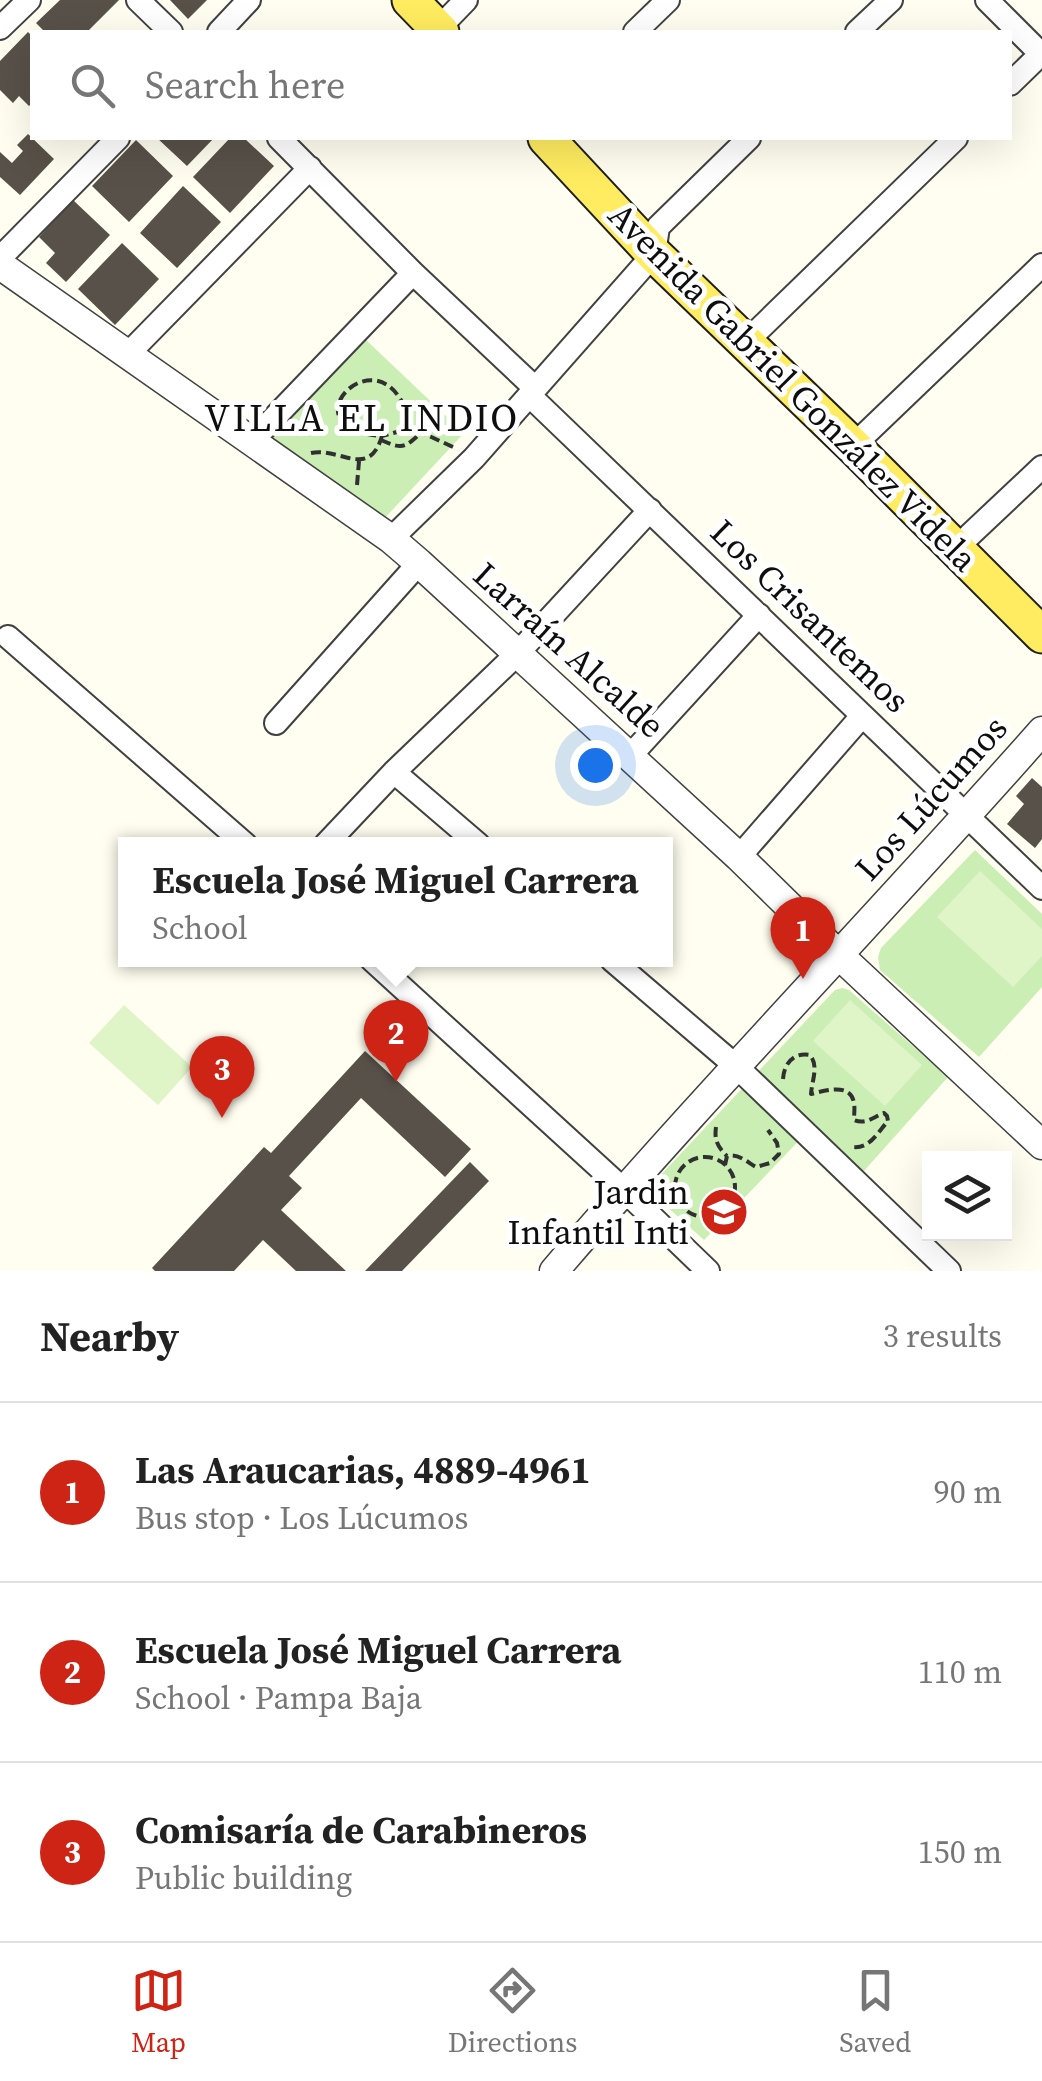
<!DOCTYPE html>
<html lang="en">
<head>
<meta charset="utf-8">
<style>
  body { margin:0; font-family:"Source Serif 4",serif; background:#f6f6f6; color:#222 }
  .controls { position:absolute; right:30px; bottom:30px; display:grid; overflow:hidden; border-radius:0px; box-shadow:0 10px 40px #0002 }
  .controls button { width:90px; height:90px; display:grid; place-items:center; padding:0; border:0; border-bottom:2px solid #e0e0e0; background:#fff; color:#222; font:50px sans-serif }
  .you { position:absolute; left:595px; top:765px; width:35px; height:35px; margin:-25px; border:8px solid #fff; border-radius:50%; background:#1a73e8; box-shadow:0 0 0 15px #1a73e833 }
  .badge { display:grid; place-items:center; width:65px; height:65px; border-radius:50%; background:#ce2416; color:#fff; font-size:32px; font-weight:700 }
  .pin { position:absolute; translate:-50% -82px; filter:drop-shadow(0 2px 5px #0008) }
  .pin::after { content:''; position:absolute; top:52px; width:35px; height:30px; background:inherit; clip-path:polygon(0 0,100% 0,50% 100%) }
  .popup { position:absolute; left:118px; top:837px; width:555px; height:130px; box-sizing:border-box; display:grid; place-content:center; border-radius:0px; background:#fff; filter:drop-shadow(0 2px 8px #0005); font-size:32px; white-space:nowrap; color:#767676 }
  .popup b { font-size:38px; color:#222 }
  .popup::after { content:''; position:absolute; left:50%; top:100%; margin-left:-20px; border:20px solid transparent; border-top-color:#fff }
  .list { margin:0; padding:0; list-style:none }
  h2 { display:flex; justify-content:space-between; align-items:center; height:130px; margin:0; padding:0 40px; font-size:42px }
  h2 small { font-size:32px; font-weight:400; color:#767676 }
  .list li { display:grid; grid-template-columns:65px 1fr auto; gap:30px; align-items:center; box-sizing:border-box; height:180px; padding:0 40px; border-top:2px solid #e0e0e0 }
  .list b { display:block; font-size:38px; white-space:nowrap }
  .list p { margin:0; font-size:32px; white-space:nowrap; color:#767676 }
  .list em { font-size:32px; font-style:normal; color:#767676 }
  .icon { flex:none; width:55px; height:55px; fill:none; stroke:currentColor; stroke-width:2; stroke-linecap:round; stroke-linejoin:round }
  .map { position:relative; flex:none; width:1042px; height:1271px; overflow:hidden }
  .search { position:absolute; background:#fff; box-shadow:0 10px 40px #0002; left:30px; right:30px; top:30px; height:110px; display:flex; align-items:center; gap:25px; box-sizing:border-box; padding:0 35px; border-radius:0px; color:#767676; font-size:38px }
  .sheet { height:670px; background:#fff }
  nav { display:flex; justify-content:space-around; align-items:center; box-sizing:border-box; height:140px; border-top:2px solid #e0e0e0; background:#fff; font-size:28px; color:#767676 }
  nav a { display:grid; justify-items:center; gap:5px }
  nav .on { color:#ce2416 }
  .map>svg:first-child { display:block }
  .green { fill:#cbeeb4 }
  .pitch { fill:#dff4c7 }
  .building { fill:#585149 }
  .lines { fill:none; stroke-linecap:round; stroke-linejoin:round }
  .minor-casing { stroke:#414141; stroke-width:26 }
  .tertiary-casing { stroke:#414141; stroke-width:31 }
  .primary-casing { stroke:#1f1f1f; stroke-width:39 }
  .path { stroke:#303030; stroke-width:4; stroke-dasharray:10 5; stroke-linecap:butt }
  .minor { stroke:#fff; stroke-width:22 }
  .tertiary { stroke:#fff; stroke-width:28 }
  .primary { stroke:#ffec60; stroke-width:35 }
  .labels { text-anchor:middle; dominant-baseline:central; stroke-width:10; stroke-linejoin:round; paint-order:stroke }
  .street-label { font-size:35px; fill:#0e0e0e; stroke:#fff }
  .poi-label { font-size:35px; fill:#0e0e0e; stroke:#fff; text-anchor:end }
  .neighbourhood-label { font-size:38px; letter-spacing:2.5px; fill:#0e0e0e; stroke:#fff }
</style>
</head>
<body>
<div class="map">
<svg width="1042" height="1271" viewBox="0 0 1042 1271">
  <rect width="100%" height="100%" fill="#fffef0"/>
  <path class="green" d="M 365,339 L 464,433 L 382,521 L 267,438 Z
    M 975,850 L 1042,914 L 1042,987 L 979,1057 L 880,970 L 878,957 L 881,948 Z
    M 842,988 L 849,990 L 948,1077 L 863,1172 L 811,1128 L 704,1240 L 654,1195 L 654,1186 L 656,1180 L 835,990 Z"/>
  <path class="pitch" d="M 980,871 L 1042,929 L 1042,956 L 1013,987 L 937,917 Z
    M 850,1000 L 922,1065 L 885,1106 L 813,1041 Z
    M 124,1005 L 192,1067 L 158,1105 L 89,1043 Z"/>
  <path class="building" d="M 60,0 L 119,0 L 87,32 L 45,32 L 36,23 Z
    M 170,0 L 207,0 L 188,19 Z
    M 28,32 L 32,36 L 32,79 L 31,81 L 32,103 L 29,106 L 19,96 L 13,103 L 0,90 L 0,61 Z
    M 28,134 L 54,159 L 20,195 L 0,177 L 0,152 L 12,163 L 23,151 L 17,145 Z
    M 157,138 L 214,138 L 187,166 Z
    M 230,138 L 244,138 L 274,166 L 230,213 L 193,177 Z
    M 136,140 L 173,176 L 129,222 L 92,186 Z
    M 183,186 L 221,222 L 177,268 L 140,233 Z
    M 73,200 L 110,235 L 66,282 L 46,263 L 55,253 L 39,237 Z
    M 122,243 L 159,279 L 115,325 L 78,289 Z
    M 1032,778 L 1042,787 L 1042,839 L 1035,848 L 1007,824 L 1024,804 L 1016,796 Z
    M 365,1051 L 471,1149 L 445,1177 L 361,1098 L 289,1176 L 302,1188 L 281,1210 L 346,1271 L 296,1271 L 263,1240 L 234,1271 L 155,1271 L 152,1268 L 264,1147 L 271,1153 Z
    M 470,1162 L 489,1181 L 402,1271 L 365,1271 Z"/>
  <g class="lines">
    <g class="minor-casing">
      <path id="minor" d="M 138,0 L 171,32
        M 987,0 L 1042,55
        M 0,28 L 29,0
        M 438,29 L 466,0
        M 219,32 L 249,0
        M 635,32 L 668,0
        M 857,32 L 891,0
        M 1010,84 L 1041,54
        M 279,138 L 413,273 L 535,388
        M 0,258 L 118,138
        M 746,342 L 956,138
        M 129,353 L 310,168
        M 529,395 L 1042,888
        M 251,442 L 413,273
        M 853,446 L 1042,265
        M 391,539 L 474,458 L 654,254 L 658,227 L 749,138
        M 956,548 L 1042,467
        M 8,637 L 245,844
        M 276,723 L 419,563
        M 630,756 L 759,615
        M 394,772 L 478,844
        M 326,844 L 394,772 L 517,654 L 650,510
        M 739,857 L 862,716
        M 372,960 L 624,1190 L 708,1271
        M 612,960 L 737,1067 L 949,1271"/>
    </g>
    <g class="tertiary-casing">
      <path id="tertiary" d="M 0,265 L 391,539 L 419,563 L 739,857 L 840,956 L 1042,1145
        M 554,1271 C 712,1087 881,913 1042,731"/>
    </g>
    <g class="primary-casing">
      <path id="primary" d="M 410,0 L 441,32
        M 546,138 L 654,254 L 853,446 L 1042,635"/>
    </g>
    <path class="path" d="M 403,424 L 453,447
      M 381,440 C 404,450 404,448 423,431
      M 311,453 C 340,447 369,480 382,436 C 290,430 365,345 399,397 C 408,410 406,420 397,432 L 382,436
      M 357,485 L 359,461
      M 783,1079 C 784,1064 793,1052 810,1055 C 819,1066 812,1080 811,1094 C 824,1091 851,1082 854,1103 C 855,1109 854,1114 854,1120 C 866,1125 873,1117 884,1113 L 887,1116 L 888,1121 C 878,1132 870,1149 853,1147
      M 716,1127 C 714,1141 718,1147 727,1156
      M675 1187a30 30 0 1 1 60 0a30 30 0 1 1-60 0Z
      M 725,1165 L 727,1156 C 738,1153 747,1162 756,1167 L 770,1163 L 779,1154 L 777,1143 L 768,1130"/>
    <use href="#minor" class="minor"/>
    <use href="#tertiary" class="tertiary"/>
    <use href="#primary" class="primary"/>
  </g>
  <defs>
    <g id="school-disc" transform="scale(2.5)"><circle r="9.5" fill="#ce2416" stroke="#fff"/><path d="M0-5L7-2L0 1L-7-2ZM-4 1L0 2.5L4 1V4Q0 6-4 4Z" fill="#fff"/></g>
  </defs>
  <g fill-rule="evenodd">
    <use href="#school-disc" x="724" y="1212"/>
  </g>
  <g class="labels">
    <g class="street-label">
      <text transform="translate(793 387) rotate(45)">Avenida Gabriel González Videla</text>
      <text transform="translate(810 616) rotate(44)">Los Crisantemos</text>
      <text transform="translate(569 650) rotate(42)">Larraín Alcalde</text>
      <text transform="translate(931 798) rotate(-48)">Los Lúcumos</text>
    </g>
    <g class="poi-label">
      <text x="689" y="1192">Jardin<tspan x="689" dy="40">Infantil Inti</tspan></text>
    </g>
    <g class="neighbourhood-label">
      <text x="362" y="418">VILLA EL INDIO</text>
    </g>
  </g>
</svg>
<div class="controls">
<button><svg class="icon" aria-label="layers" viewBox="0 0 24 24"><path d="M12 4l9 5-9 5-9-5zM3 14l9 5 9-5"/></svg></button>
</div>
<div class="you"></div>
<div class="pin badge" style="left:803px;top:979px">1</div>
<div class="pin badge" style="left:396px;top:1082px">2</div>
<div class="popup"><b>Escuela José Miguel Carrera</b>School</div>
<div class="pin badge" style="left:222px;top:1118px">3</div>
<div class="search"><svg class="icon" aria-label="search" viewBox="0 0 24 24"><circle cx="10" cy="10" r="6"/><path d="M15 15l6 6"/></svg>Search here</div>
</div>
<section class="sheet">
<h2>Nearby<small>3 results</small></h2>
<ul class="list">
<li><span class="badge">1</span><div><b>Las Araucarias, 4889-4961</b><p>Bus stop · Los Lúcumos</p></div><em>90 m</em></li>
<li><span class="badge">2</span><div><b>Escuela José Miguel Carrera</b><p>School · Pampa Baja</p></div><em>110 m</em></li>
<li><span class="badge">3</span><div><b>Comisaría de Carabineros</b><p>Public building</p></div><em>150 m</em></li>
</ul>
</section>
<nav>
<a class="on"><svg class="icon" aria-label="map" viewBox="0 0 24 24"><path d="M3 6l6-2 6 2 6-2v14l-6 2-6-2-6 2zM9 4v14M15 6v14"/></svg>Map</a>
<a><svg class="icon" aria-label="directions" viewBox="0 0 24 24"><path d="M12 3l9 9-9 9-9-9zM9 14v-3h6M13 9l2 2-2 2"/></svg>Directions</a>
<a><svg class="icon" aria-label="saved" viewBox="0 0 24 24"><path d="M7 4h10v16l-5-4-5 4z"/></svg>Saved</a>
</nav>
</body>
</html>
